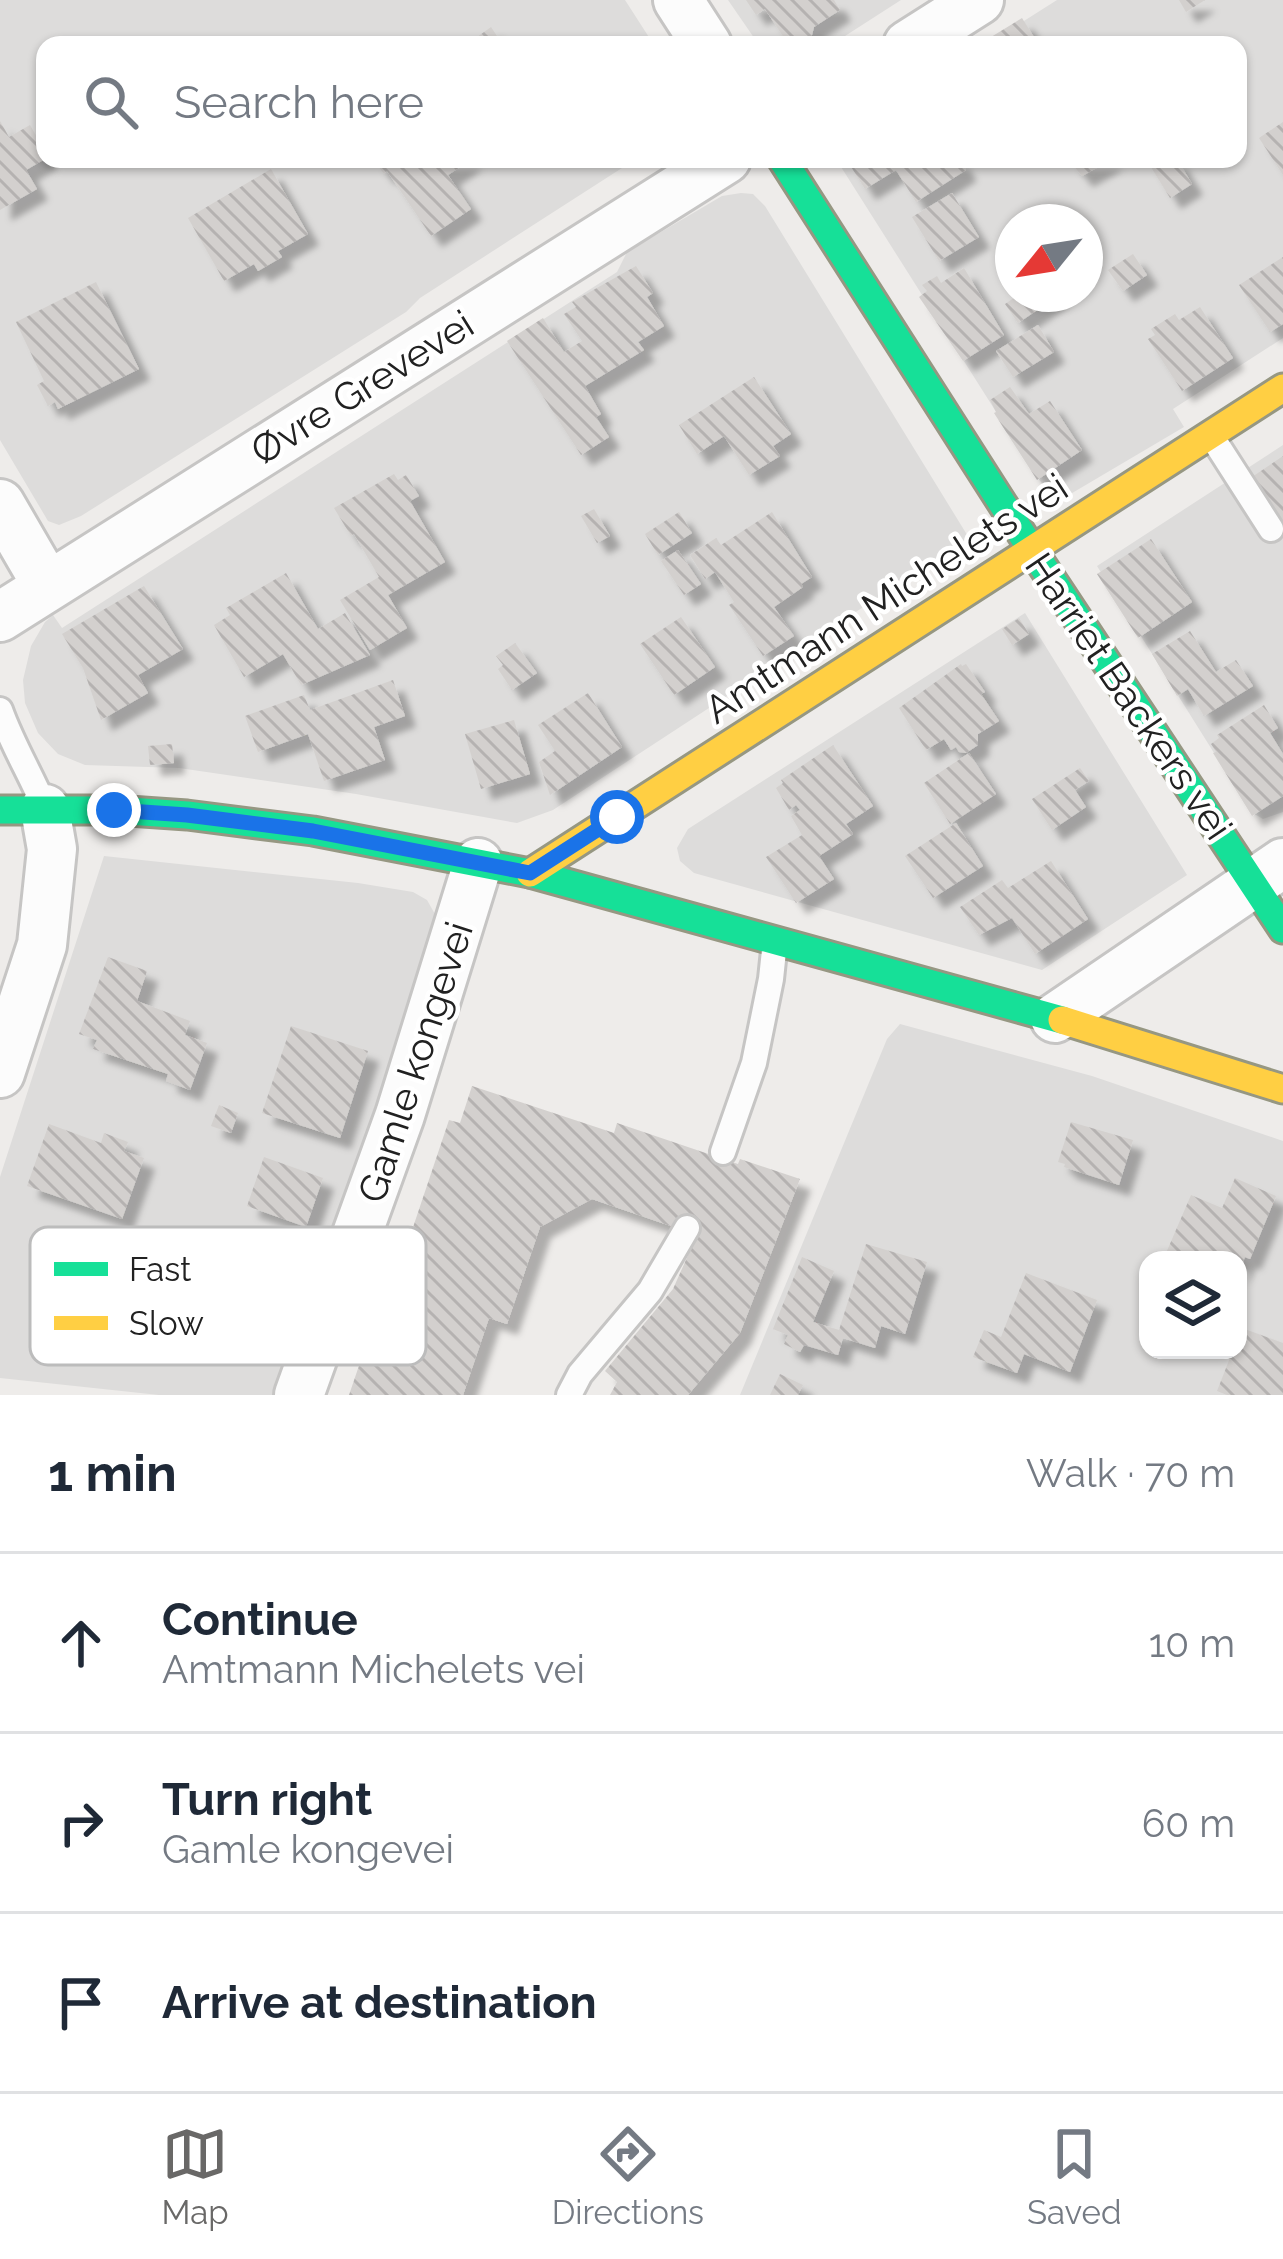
<!DOCTYPE html>
<html lang="en">
<head>
<meta charset="utf-8">
<style>
  body { margin:0; font-family:Raleway,sans-serif; background:#f6f6f7; color:#1f2937 }
  .controls { position:absolute; right:36px; bottom:36px; display:grid; overflow:hidden; border-radius:24px; box-shadow:0 3px 9px #0004 }
  .controls button { width:108px; height:108px; display:grid; place-items:center; padding:0; border:0; border-bottom:3px solid #e0e1e3; background:#fff; color:#1f2937; font:60px sans-serif }
  .compass { position:absolute; left:995px; top:204px; width:108px; height:108px; border-radius:50%; background:#fff; box-shadow:0 3px 9px #0004; rotate:240deg }
  .stop { position:absolute; width:36px; height:36px; margin:-27px; border:9px solid #1a73e8; border-radius:50%; background:#fff }
  .stop.end { background:#1a73e8; border-color:#fff; box-shadow:0 3px 12px #0008 }
  .list { margin:0; padding:0; list-style:none }
  h2 { display:flex; justify-content:space-between; align-items:center; height:156px; margin:0; padding:0 48px; font-size:51px }
  h2 small { font-size:39px; font-weight:400; color:#747a83 }
  .list li { display:grid; grid-template-columns:78px 1fr auto; gap:36px; align-items:center; box-sizing:border-box; height:180px; padding:0 48px; border-top:3px solid #e0e1e3 }
  .list b { display:block; font-size:45px; white-space:nowrap }
  .list p { margin:0; font-size:39px; white-space:nowrap; color:#747a83 }
  .list em { font-size:39px; font-style:normal; color:#747a83 }
  .icon { flex:none; width:66px; height:66px; fill:none; stroke:currentColor; stroke-width:2; stroke-linecap:round; stroke-linejoin:round }
  .map { position:relative; flex:none; width:1283px; height:1395px; overflow:hidden }
  .search { position:absolute; background:#fff; box-shadow:0 3px 9px #0004; left:36px; right:36px; top:36px; height:132px; display:flex; align-items:center; gap:30px; box-sizing:border-box; padding:0 42px; border-radius:24px; color:#747a83; font-size:45px }
  .sheet { height:696px; background:#fff }
  nav { display:flex; justify-content:space-around; align-items:center; box-sizing:border-box; height:168px; border-top:3px solid #e0e1e3; background:#fff; font-size:33px; color:#747a83 }
  nav a { display:grid; justify-items:center; gap:6px }
  nav .on { color:#696867 }
  .map>svg:first-child { display:block }
  .residential { fill:#dddcdb; fill-rule:evenodd }
  .building { fill:url(#building-back-hatch); filter:url(#shadow) }
  .lines { fill:none; stroke-linecap:round; stroke-linejoin:round }
  .lane-casing { stroke:#c6c5c4; stroke-width:30 }
  .street-casing { stroke:#c6c5c4; stroke-width:54 }
  .fast-casing { stroke:#969782; stroke-width:33 }
  .slow-casing { stroke:#969782; stroke-width:33 }
  .lane { stroke:#fcfcfc; stroke-width:24 }
  .street { stroke:#fcfcfc; stroke-width:48 }
  .fast { stroke:#16e098; stroke-width:27 }
  .slow { stroke:#ffcf43; stroke-width:27 }
  .route { stroke:#1a73e8; stroke-width:15 }
  .labels { text-anchor:middle; dominant-baseline:central; stroke-width:9; stroke-linejoin:round; paint-order:stroke }
  .street-label { font-size:39px; fill:#212121; stroke:#fff }
  .key { fill:#fff; stroke:#bcbcbc; stroke-width:3 }
  .key-label { font-size:33px; fill:#212121 }
</style>
</head>
<body>
<div class="map">
<svg width="1283" height="1395" viewBox="0 0 1283 1395">
  <defs>
    <pattern id="building-back-hatch" width="6" height="6" patternUnits="userSpaceOnUse" patternTransform="scale(3)"><rect width="6" height="6" fill="#d3d0ce"/><path d="M-1 5l2 2M0 0l6 6M5-1l2 2" fill="none" stroke="#b5b2b1"/></pattern>
    <filter id="shadow"><feDropShadow dx="11" dy="11" stdDeviation="3" flood-color="#0004"/></filter>
  </defs>
  <rect width="100%" height="100%" fill="#eeecea"/>
  <path class="residential" d="M 0,0 L 625,0 L 654,45 L 45,45 L 45,159 L 636,159 L 420,298 L 406,312 L 81,516 L 59,525 L 48,521 L 0,440 Z
    M 728,0 L 901,0 L 831,45 L 759,45 Z
    M 1057,0 L 1283,0 L 1283,338 L 1173,409 L 1184,427 L 1062,499 L 1050,494 L 1038,478 L 836,159 L 1238,159 L 1238,45 L 986,45 ZM 1013,222 L 1085,222 L 1085,294 L 1013,294 Z
    M 741,193 L 753,194 L 765,206 L 969,538 L 553,810 L 517,823 L 356,794 L 179,768 L 85,765 L 58,754 L 38,733 L 25,703 L 23,680 L 31,646 L 45,622 L 53,615 L 62,628 L 617,272 L 627,252 L 722,196 Z
    M 1283,445 L 1283,812 L 1263,819 L 1251,812 L 1097,566 Z
    M 1025,613 L 1187,875 L 1042,970 L 694,873 L 680,861 L 677,848 L 688,829 Z
    M 104,856 L 358,883 L 413,892 L 427,900 L 436,916 L 435,930 L 277,1395 L 159,1395 L 0,1378 L 0,1177 Z
    M 900,1024 L 1092,1076 L 1283,1141 L 1283,1395 L 740,1395 L 887,1039 ZM 1148,1260 L 1238,1260 L 1238,1350 L 1148,1350 Z"/>
  <path class="building" d="M 746,0 L 834,0 L 840,10 L 814,27 L 812,35 L 799,43 L 792,42 L 788,44 L 765,9 L 756,15 Z
    M 1179,0 L 1205,0 L 1186,12 Z
    M 1022,18 L 1039,45 L 978,45 Z
    M 491,27 L 503,45 L 466,45 Z
    M 0,121 L 9,137 L 30,125 L 45,151 L 45,159 L 26,170 L 37,189 L 0,210 Z
    M 1283,122 L 1283,175 L 1259,138 Z
    M 373,159 L 472,159 L 448,175 L 471,209 L 431,236 L 387,171 L 384,174 Z
    M 853,159 L 959,159 L 966,170 L 916,202 L 896,170 L 865,189 L 848,162 Z
    M 1068,159 L 1113,159 L 1082,176 Z
    M 1146,159 L 1177,159 L 1192,184 L 1170,198 Z
    M 271,169 L 308,234 L 278,251 L 282,257 L 258,271 L 254,264 L 224,281 L 188,218 Z
    M 952,193 L 979,237 L 939,261 L 912,217 Z
    M 1052,205 L 1062,222 L 1019,222 L 1045,207 Z
    M 1133,254 L 1147,275 L 1123,291 L 1108,270 Z
    M 1283,257 L 1283,324 L 1270,332 L 1239,285 Z
    M 636,266 L 653,293 L 647,297 L 664,326 L 638,342 L 644,350 L 585,386 L 601,414 L 596,417 L 609,437 L 581,455 L 507,341 L 543,318 L 564,352 L 582,341 L 564,314 L 576,307 L 572,302 Z
    M 964,268 L 1004,335 L 963,361 L 919,297 L 927,291 L 922,285 L 937,276 L 941,283 Z
    M 96,282 L 139,369 L 58,409 L 55,402 L 48,406 L 37,385 L 44,381 L 16,322 Z
    M 1020,294 L 1061,294 L 1018,323 L 1005,304 Z
    M 1200,307 L 1233,358 L 1182,391 L 1148,339 L 1155,335 L 1151,329 L 1175,314 L 1179,320 Z
    M 1038,325 L 1054,352 L 1013,377 L 996,351 Z
    M 754,377 L 791,434 L 773,446 L 780,456 L 749,475 L 724,436 L 697,454 L 679,425 Z
    M 1010,387 L 1029,414 L 1050,401 L 1082,450 L 1037,480 L 994,413 L 996,412 L 990,400 Z
    M 1283,456 L 1283,525 L 1252,477 Z
    M 394,474 L 398,480 L 406,475 L 419,496 L 410,501 L 445,562 L 388,595 L 407,628 L 370,650 L 340,600 L 379,577 L 354,534 L 351,536 L 334,508 Z
    M 594,509 L 610,536 L 597,543 L 581,516 Z
    M 679,512 L 692,533 L 658,555 L 645,534 Z
    M 772,512 L 812,577 L 801,584 L 803,587 L 774,607 L 794,636 L 763,656 L 729,605 L 734,602 L 715,572 L 705,579 L 690,555 L 716,538 L 721,545 Z
    M 1151,539 L 1192,602 L 1138,638 L 1097,574 Z
    M 678,550 L 701,584 L 684,595 L 661,561 Z
    M 286,573 L 318,629 L 345,613 L 370,655 L 301,685 L 283,654 L 244,677 L 214,625 L 230,615 L 226,608 Z
    M 144,586 L 183,649 L 138,675 L 148,693 L 101,720 L 83,668 L 62,634 Z
    M 681,617 L 715,667 L 674,695 L 640,644 Z
    M 1019,618 L 1029,634 L 1012,645 L 1002,629 Z
    M 1190,631 L 1216,672 L 1236,660 L 1253,686 L 1204,716 L 1188,689 L 1177,696 L 1152,654 Z
    M 515,643 L 537,673 L 512,690 L 498,669 L 503,665 L 496,656 Z
    M 961,664 L 962,666 L 966,664 L 985,692 L 981,694 L 999,721 L 978,734 L 978,745 L 966,753 L 959,752 L 956,747 L 951,750 L 944,739 L 926,750 L 899,708 Z
    M 393,680 L 405,716 L 374,727 L 385,760 L 324,781 L 308,734 L 258,752 L 245,716 L 304,695 L 310,710 Z
    M 588,693 L 622,747 L 550,795 L 539,762 L 555,751 L 538,725 Z
    M 1264,705 L 1278,728 L 1270,733 L 1283,754 L 1283,796 L 1252,816 L 1213,753 L 1216,752 L 1211,744 L 1219,738 L 1217,735 Z
    M 514,720 L 530,774 L 481,789 L 465,734 Z
    M 172,744 L 174,763 L 150,765 L 148,746 Z
    M 833,745 L 873,806 L 846,824 L 853,834 L 819,856 L 834,879 L 796,903 L 766,857 L 802,835 L 791,816 L 800,810 L 796,805 L 789,810 L 776,788 L 783,783 L 781,780 Z
    M 969,753 L 996,794 L 950,824 L 924,783 Z
    M 1080,768 L 1089,781 L 1075,790 L 1086,807 L 1052,830 L 1032,799 Z
    M 956,823 L 983,866 L 933,898 L 905,856 Z
    M 1051,861 L 1088,919 L 1035,954 L 1012,918 L 979,935 L 960,907 L 1002,880 L 1008,888 Z
    M 108,957 L 147,971 L 137,1001 L 190,1021 L 185,1035 L 207,1043 L 190,1090 L 166,1081 L 168,1074 L 93,1049 L 97,1040 L 79,1034 Z
    M 291,1026 L 368,1051 L 340,1138 L 262,1113 Z
    M 472,1086 L 614,1133 L 617,1123 L 738,1164 L 740,1159 L 800,1179 L 740,1333 L 688,1395 L 610,1395 L 617,1382 L 605,1371 L 673,1289 L 697,1235 L 592,1199 L 540,1227 L 507,1324 L 489,1318 L 463,1395 L 349,1395 L 395,1260 L 401,1263 L 449,1120 L 460,1123 Z
    M 219,1105 L 238,1113 L 231,1133 L 211,1126 Z
    M 1071,1122 L 1133,1140 L 1119,1185 L 1064,1167 L 1065,1164 L 1058,1162 Z
    M 49,1124 L 101,1143 L 104,1133 L 128,1142 L 124,1151 L 144,1158 L 122,1219 L 27,1186 Z
    M 264,1157 L 323,1178 L 306,1227 L 247,1206 Z
    M 1235,1178 L 1276,1196 L 1250,1259 L 1245,1257 L 1238,1274 L 1238,1260 L 1163,1260 L 1191,1195 L 1222,1208 Z
    M 866,1244 L 927,1262 L 905,1334 L 881,1326 L 875,1348 L 843,1338 L 838,1355 L 804,1345 L 800,1352 L 784,1344 L 788,1335 L 773,1329 L 802,1257 L 834,1271 L 813,1322 L 839,1330 Z
    M 1026,1273 L 1097,1300 L 1070,1372 L 1024,1354 L 1017,1373 L 973,1357 L 984,1330 L 1001,1337 Z
    M 1242,1328 L 1283,1343 L 1283,1395 L 1227,1395 L 1217,1391 L 1233,1350 L 1238,1350 Z
    M 780,1374 L 803,1385 L 798,1395 L 770,1395 Z"/>
  <g class="lines">
    <g class="lane-casing">
      <path id="lane" d="M 1212,437 L 1271,529
        M 0,710 C 12,744 30,773 44,806
        M 723,1152 L 754,1063 L 771,979 L 775,941
        M 569,1395 L 580,1374 L 650,1291 L 687,1228"/>
    </g>
    <g class="street-casing">
      <path id="street" d="M 678,0 L 707,45
        M 908,45 L 979,0
        M 0,504 L 47,585
        M 0,617 L 726,159
        M 1055,1018 L 1283,863
        M 0,1073 L 42,945 L 52,849 L 45,809
        M 299,1395 L 400,1115 L 478,863"/>
    </g>
    <g class="fast-casing">
      <path id="fast" d="M 782,159 L 1032,550 L 1283,929
        M 0,810 L 114,810 L 187,815 L 313,831 L 530,873 L 1062,1020"/>
    </g>
    <g class="slow-casing">
      <path id="slow" d="M 530,873 L 1283,388
        M 1062,1020 L 1283,1089"/>
    </g>
    <use href="#lane" class="lane"/>
    <use href="#street" class="street"/>
    <use href="#fast" class="fast"/>
    <use href="#slow" class="slow"/>
  </g>
  <g class="lines">
    <path class="route" d="M 114,810 L 187,815 L 313,831 L 530,873 L 617,817"/>
  </g>
  <g class="labels">
    <g class="street-label">
      <text transform="translate(362 387) rotate(-32)">Øvre Grevevei</text>
      <text transform="translate(886 598) rotate(-33)">Amtmann Michelets vei</text>
      <text transform="translate(1129 696) rotate(56)">Harriet Backers vei</text>
      <text transform="translate(415 1062) rotate(-72)">Gamle kongevei</text>
    </g>
  </g>
  <rect x="30" y="1227" width="396" height="138" rx="18" class="key"/>
  <rect x="54" y="1262" width="54" height="14" fill="#16e098"/>
  <rect x="54" y="1316" width="54" height="14" fill="#ffcf43"/>
  <g class="key-label">
    <text x="129" y="1281">Fast</text>
    <text x="129" y="1335">Slow</text>
  </g>
</svg>
<div class="controls">
<button><svg class="icon" aria-label="layers" viewBox="0 0 24 24"><path d="M12 4l9 5-9 5-9-5zM3 14l9 5 9-5"/></svg></button>
</div>
<svg class="compass" viewBox="-18 -18 36 36"><path d="M0-13l5 13h-10z" fill="#e53935"/><path d="M0 13l5-13h-10z" fill="#747a83"/></svg>
<div class="stop" style="left:617px;top:817px"></div>
<div class="stop end" style="left:114px;top:810px"></div>
<div class="search"><svg class="icon" aria-label="search" viewBox="0 0 24 24"><circle cx="10" cy="10" r="6"/><path d="M15 15l6 6"/></svg>Search here</div>
</div>
<section class="sheet">
<h2>1 min<small>Walk · 70 m</small></h2>
<ul class="list">
<li><svg class="icon" aria-label="ahead" viewBox="0 0 24 24"><path d="M12 20V5M6 11l6-6 6 6"/></svg><div><b>Continue</b><p>Amtmann Michelets vei</p></div><em>10 m</em></li>
<li><svg class="icon" aria-label="right" viewBox="0 0 24 24"><path d="M7 20v-9h11M14 6l5 5-5 5"/></svg><div><b>Turn right</b><p>Gamle kongevei</p></div><em>60 m</em></li>
<li><svg class="icon" aria-label="arrive" viewBox="0 0 24 24"><path d="M6 21V4h12l-3 4 3 4H6"/></svg><div><b>Arrive at destination</b></div></li>
</ul>
</section>
<nav>
<a class="on"><svg class="icon" aria-label="map" viewBox="0 0 24 24"><path d="M3 6l6-2 6 2 6-2v14l-6 2-6-2-6 2zM9 4v14M15 6v14"/></svg>Map</a>
<a><svg class="icon" aria-label="directions" viewBox="0 0 24 24"><path d="M12 3l9 9-9 9-9-9zM9 14v-3h6M13 9l2 2-2 2"/></svg>Directions</a>
<a><svg class="icon" aria-label="saved" viewBox="0 0 24 24"><path d="M7 4h10v16l-5-4-5 4z"/></svg>Saved</a>
</nav>
</body>
</html>
